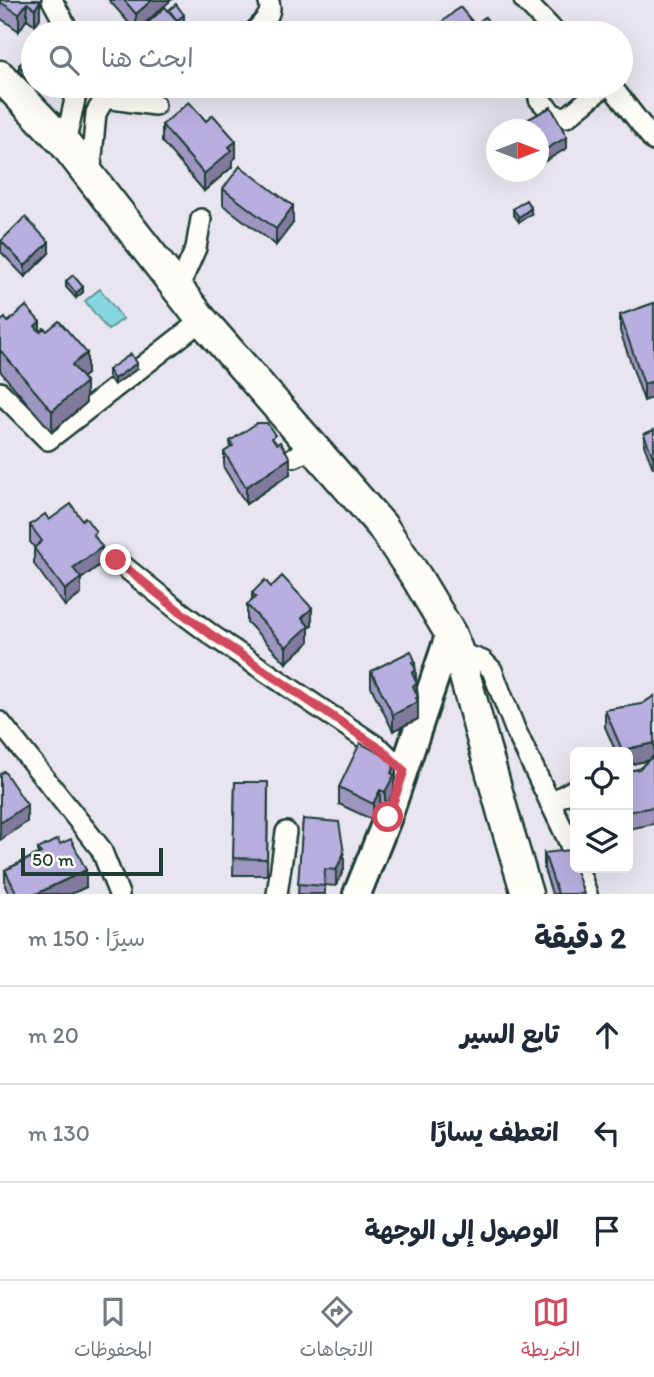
<!DOCTYPE html>
<html lang="ar">
<head>
<meta charset="utf-8">
<style>
  body { margin:0; font-family:Itim,"Playpen Sans Arabic",sans-serif; background:#f2f2f3; color:#1f2937; direction:rtl }
  .controls { position:absolute; right:21px; bottom:21px; display:grid; overflow:hidden; border-radius:10px; box-shadow:0 7px 28px #0002 }
  .controls button { width:63px; height:63px; display:grid; place-items:center; padding:0; border:0; border-bottom:2px solid #e0e1e3; background:#fff; color:#1f2937; font:35px sans-serif }
  .compass { position:absolute; left:486px; top:119px; width:63px; height:63px; border-radius:50%; background:#fff; box-shadow:0 7px 28px #0002; rotate:90deg }
  .scale { position:absolute; left:21px; bottom:18px; width:142px; box-sizing:border-box; padding-left:7px; border:4px solid #1f3d34; border-top:0; font-size:19px; line-height:24px; white-space:nowrap; color:#1f3d34; -webkit-text-stroke:5px #fdfcf7; paint-order:stroke }
  .stop { position:absolute; width:21px; height:21px; margin:-16px; border:5px solid #d1495b; border-radius:50%; background:#fff }
  .stop.end { background:#d1495b; border-color:#fff; box-shadow:0 2px 7px #0008 }
  .list { margin:0; padding:0; list-style:none }
  h2 { display:flex; justify-content:space-between; align-items:center; height:91px; margin:0; padding:0 28px; font-size:30px }
  h2 small { font-size:23px; font-weight:400; color:#747a83 }
  .list li { display:grid; grid-template-columns:46px 1fr auto; gap:21px; align-items:center; box-sizing:border-box; height:98px; padding:0 28px; border-top:2px solid #e0e1e3 }
  .list b { display:block; font-size:26px; white-space:nowrap }
  .list em { font-size:23px; font-style:normal; color:#747a83 }
  .icon { flex:none; width:38px; height:38px; fill:none; stroke:currentColor; stroke-width:2; stroke-linecap:round; stroke-linejoin:round }
  .map { position:relative; flex:none; width:654px; height:894px; overflow:hidden; direction:ltr }
  .search { position:absolute; background:#fff; box-shadow:0 7px 28px #0002; left:21px; right:21px; top:21px; height:77px; display:flex; align-items:center; gap:18px; box-sizing:border-box; padding:0 24px; border-radius:38px; color:#747a83; font-size:26px }
  .sheet { height:385px; background:#fff }
  nav { display:flex; justify-content:space-around; align-items:center; box-sizing:border-box; height:98px; border-top:2px solid #e0e1e3; background:#fff; font-size:19px; color:#747a83 }
  nav a { display:grid; justify-items:center; gap:4px }
  nav .on { color:#d1495b }
  .map>svg:first-child { display:block }
  .water { fill:#86d6e0; stroke:#5d999b; stroke-width:2 }
  .lines { fill:none; stroke-linecap:round; stroke-linejoin:round }
  .street-casing { stroke:#1f3d34; stroke-width:24 }
  .secondary-casing { stroke:#1f3d34; stroke-width:32 }
  .primary-casing { stroke:#1f3d34; stroke-width:35 }
  .street { stroke:#fdfcf7; stroke-width:19 }
  .secondary { stroke:#fdfcf7; stroke-width:26 }
  .primary { stroke:#fdfcf7; stroke-width:30 }
  .wall { fill:#9e96c0; stroke:#1f3d34; stroke-width:2 }
  .shaded-wall { fill:#817a9c; stroke:#1f3d34; stroke-width:2 }
  .building { fill:#b8aedf; stroke:#1f3d34; stroke-width:2 }
  .route { stroke:#d1495b; stroke-width:9 }
</style>
</head>
<body>
<div class="map">
<svg width="654" height="894" viewBox="0 0 654 894">
  <rect width="100%" height="100%" fill="#e8e5f0"/>
  <filter id="ink" filterUnits="userSpaceOnUse"><feTurbulence type="fractalNoise" baseFrequency=".0143" numOctaves="2"/><feDisplacementMap in="SourceGraphic" scale="14" xChannelSelector="R" yChannelSelector="G"/><feConvolveMatrix kernelMatrix="1 2 1 2 8 2 1 2 1" color-interpolation-filters="sRGB"/></filter>
  <g filter="url(#ink)">
    <path class="water" d="M 100,289 L 123,319 L 108,330 L 85,301 Z"/>
    <g class="lines">
      <g class="street-casing">
        <path id="street" d="M 52,0 L 70,33
          M 524,0 L 556,33
          M 253,33 C 262,23 275,14 268,0
          M 611,86 L 654,141
          M 539,99 L 554,115 L 567,117 L 605,86
          M 65,144 L 78,86
          M 90,178 L 96,113 L 105,98 L 155,105
          M 178,289 L 196,248 L 201,219
          M 0,392 L 48,440 L 202,320
          M 294,457 L 314,448
          M 116,560 L 178,610 L 213,636 L 382,750 L 404,771
          M 459,655 L 472,657 L 483,661 L 492,670 L 515,729 L 569,842 L 575,861
          M 0,722 L 101,849 L 119,894
          M 550,803 L 575,789
          M 578,868 L 587,894
          M 277,894 L 286,832"/>
      </g>
      <g class="secondary-casing">
        <path id="secondary" d="M 357,894 L 388,817 L 450,633"/>
      </g>
      <g class="primary-casing">
        <path id="primary" d="M 0,76 L 65,144 L 202,320 L 382,526 L 417,578 L 450,633 L 459,655 L 504,817 L 527,894"/>
      </g>
      <use href="#street" class="street"/>
      <use href="#secondary" class="secondary"/>
      <use href="#primary" class="primary"/>
    </g>
    <path class="wall" d="M 0,0 L 38,0 L 40,18 L 35,25 L 27,19 L 19,31 L 0,18 Z
      M 109,0 L 171,0 L 136,31 Z
      M 30,55 L 29,83 L 19,70 L 19,65 Z
      M 174,86 L 190,86 L 181,94 Z
      M 257,86 L 278,86 L 274,89 L 261,90 Z
      M 551,107 L 567,137 L 567,148 L 542,163 L 538,157 L 538,130 L 525,130 L 525,121 Z
      M 162,125 L 236,157 L 232,161 L 232,167 L 204,191 L 162,142 Z
      M 223,189 L 293,223 L 276,245 L 223,205 Z
      M 513,209 L 531,214 L 519,222 L 513,214 Z
      M 1,241 L 49,253 L 25,277 L 1,252 Z
      M 66,281 L 83,292 L 76,298 L 66,287 Z
      M 654,303 L 644,401 L 620,331 L 620,315 Z
      M 0,322 L 8,322 L 40,332 L 87,374 L 83,377 L 86,403 L 52,432 L 0,371 Z
      M 137,369 L 114,385 L 108,376 L 108,370 Z
      M 654,430 L 653,468 L 644,445 L 644,434 Z
      M 230,441 L 275,443 L 290,474 L 246,504 L 224,468 L 224,452 L 230,448 Z
      M 49,520 L 96,538 L 102,563 L 81,579 L 81,594 L 65,606 L 34,564 L 34,547 L 30,542 L 30,525 Z
      M 271,587 L 312,625 L 309,628 L 309,642 L 286,663 L 247,622 L 247,605 L 252,600 L 252,593 Z
      M 415,668 L 418,697 L 418,719 L 393,731 L 371,687 L 371,671 Z
      M 654,696 L 654,824 L 628,829 L 628,771 L 639,769 L 649,760 L 628,765 L 628,752 L 616,752 L 605,727 L 605,710 L 642,704 Z
      M 396,777 L 394,783 L 394,791 L 385,809 L 380,806 L 373,820 L 339,804 L 339,787 Z
      M 235,782 L 268,782 L 267,875 L 233,875 Z
      M 303,819 L 344,869 L 336,886 L 325,885 L 325,894 L 298,894 Z
      M 38,849 L 86,887 L 71,894 L 9,894 L 5,886 L 5,870 L 38,854 Z
      M 544,853 L 584,894 L 552,894 L 544,869 Z"/>
    <path class="shaded-wall" d="M 152,0 L 171,0 L 136,31 L 136,14 Z
      M 40,1 L 40,18 L 35,25 L 35,9 Z
      M 27,3 L 27,19 L 19,31 L 19,14 Z
      M 184,15 L 184,20 L 177,26 L 177,20 Z
      M 33,73 L 33,79 L 29,83 L 29,77 Z
      M 181,86 L 190,86 L 181,94 Z
      M 567,137 L 567,148 L 542,163 L 542,151 Z
      M 236,141 L 236,157 L 232,161 L 232,167 L 204,191 L 204,174 L 229,147 Z
      M 293,206 L 293,223 L 276,245 L 276,229 Z
      M 531,208 L 531,214 L 519,222 L 519,217 Z
      M 49,242 L 49,253 L 25,277 L 25,266 Z
      M 83,287 L 83,292 L 76,298 L 76,293 Z
      M 40,322 L 40,343 L 35,326 Z
      M 87,353 L 87,374 L 72,386 L 72,365 Z
      M 137,363 L 137,369 L 114,385 L 114,379 Z
      M 654,381 L 654,397 L 644,401 L 644,384 Z
      M 86,382 L 86,403 L 52,432 L 52,411 Z
      M 290,458 L 290,474 L 246,504 L 246,487 Z
      M 102,547 L 102,563 L 81,579 L 81,594 L 65,606 L 65,590 L 73,568 Z
      M 312,608 L 312,625 L 309,628 L 309,642 L 286,663 L 286,647 L 302,618 Z
      M 415,661 L 417,697 L 418,697 L 418,719 L 393,731 L 393,715 L 413,703 L 412,662 Z
      M 654,743 L 654,759 L 628,765 L 628,752 L 622,752 L 622,750 Z
      M 396,761 L 396,777 L 394,783 L 394,791 L 385,809 L 385,792 L 391,773 Z
      M 380,790 L 380,806 L 373,820 L 373,804 Z
      M 27,805 L 27,822 L 0,840 L 0,823 Z
      M 344,853 L 344,869 L 336,886 L 336,870 Z
      M 86,870 L 86,887 L 71,894 L 36,894 Z"/>
    <path class="building" d="M 0,0 L 38,0 L 40,1 L 35,9 L 27,3 L 19,14 L 0,2 Z
      M 124,0 L 152,0 L 136,14 Z
      M 176,4 L 184,15 L 177,20 L 169,10 Z
      M 165,7 L 188,33 L 141,33 L 139,31 Z
      M 460,7 L 475,25 L 485,17 L 496,32 L 495,33 L 437,33 L 440,31 L 436,27 Z
      M 30,55 L 33,59 L 33,73 L 29,77 L 19,65 Z
      M 189,102 L 206,121 L 213,115 L 236,141 L 229,147 L 232,150 L 204,174 L 162,125 Z
      M 551,107 L 567,137 L 542,151 L 538,145 L 538,130 L 530,130 L 525,121 Z
      M 240,166 L 293,206 L 276,229 L 223,189 Z
      M 526,200 L 531,208 L 519,217 L 513,209 Z
      M 25,217 L 49,242 L 25,266 L 1,241 Z
      M 73,275 L 83,287 L 76,293 L 66,281 Z
      M 654,303 L 654,381 L 644,384 L 620,315 Z
      M 26,306 L 40,322 L 35,326 L 40,332 L 44,328 L 47,331 L 59,321 L 87,353 L 72,365 L 86,382 L 52,411 L 0,350 L 0,322 L 5,318 L 8,322 Z
      M 131,354 L 137,363 L 114,379 L 108,370 Z
      M 257,423 L 267,423 L 275,435 L 272,438 L 277,444 L 280,442 L 290,458 L 246,487 L 224,452 L 233,446 L 230,441 Z
      M 654,430 L 654,456 L 653,457 L 644,434 Z
      M 71,504 L 82,520 L 85,517 L 96,532 L 93,534 L 102,547 L 73,568 L 81,578 L 65,590 L 34,548 L 42,541 L 30,525 L 45,514 L 49,520 Z
      M 282,576 L 312,608 L 302,618 L 309,626 L 286,647 L 247,605 L 256,597 L 252,593 L 265,580 L 271,587 Z
      M 411,651 L 415,661 L 412,662 L 416,670 L 412,673 L 417,684 L 413,686 L 418,697 L 416,698 L 418,702 L 393,715 L 371,671 Z
      M 654,696 L 654,743 L 622,750 L 605,710 L 642,704 Z
      M 360,743 L 396,761 L 391,773 L 394,775 L 385,792 L 380,790 L 373,804 L 339,787 Z
      M 653,756 L 654,807 L 628,812 L 628,771 L 639,769 Z
      M 4,771 L 27,805 L 0,823 L 0,774 Z
      M 235,782 L 268,782 L 267,859 L 233,858 Z
      M 303,819 L 339,822 L 344,853 L 336,870 L 325,869 L 324,886 L 298,884 Z
      M 58,839 L 60,844 L 71,839 L 86,870 L 36,894 L 17,894 L 5,870 L 41,853 L 38,849 Z
      M 569,850 L 584,894 L 558,894 L 544,853 Z"/>
  </g>
  <g class="lines" filter="url(#ink)">
    <path class="route" d="M 116,560 L 178,610 L 213,636 L 382,750 L 404,771 L 388,817"/>
  </g>
</svg>
<div class="controls">
<button><svg class="icon" aria-label="locate" viewBox="0 0 24 24"><circle cx="12" cy="12" r="6"/><path d="M12 2v4M12 18v4M2 12h4M18 12h4"/></svg></button>
<button><svg class="icon" aria-label="layers" viewBox="0 0 24 24"><path d="M12 4l9 5-9 5-9-5zM3 14l9 5 9-5"/></svg></button>
</div>
<svg class="compass" viewBox="-18 -18 36 36"><path d="M0-13l5 13h-10z" fill="#e53935"/><path d="M0 13l5-13h-10z" fill="#747a83"/></svg>
<div class="scale">50 m</div>
<div class="stop" style="left:388px;top:817px"></div>
<div class="stop end" style="left:116px;top:560px"></div>
<div class="search"><svg class="icon" aria-label="search" viewBox="0 0 24 24"><circle cx="10" cy="10" r="6"/><path d="M15 15l6 6"/></svg>ابحث هنا</div>
</div>
<section class="sheet">
<h2>2 دقيقة<small>سيرًا · 150 m</small></h2>
<ul class="list">
<li><svg class="icon" aria-label="ahead" viewBox="0 0 24 24"><path d="M12 20V5M6 11l6-6 6 6"/></svg><div><b>تابع السير</b></div><em>20 m</em></li>
<li><svg class="icon" aria-label="left" viewBox="0 0 24 24"><path d="M17 20v-9H6M10 6l-5 5 5 5"/></svg><div><b>انعطف يسارًا</b></div><em>130 m</em></li>
<li><svg class="icon" aria-label="arrive" viewBox="0 0 24 24"><path d="M6 21V4h12l-3 4 3 4H6"/></svg><div><b>الوصول إلى الوجهة</b></div></li>
</ul>
</section>
<nav>
<a class="on"><svg class="icon" aria-label="map" viewBox="0 0 24 24"><path d="M3 6l6-2 6 2 6-2v14l-6 2-6-2-6 2zM9 4v14M15 6v14"/></svg>الخريطة</a>
<a><svg class="icon" aria-label="directions" viewBox="0 0 24 24"><path d="M12 3l9 9-9 9-9-9zM9 14v-3h6M13 9l2 2-2 2"/></svg>الاتجاهات</a>
<a><svg class="icon" aria-label="saved" viewBox="0 0 24 24"><path d="M7 4h10v16l-5-4-5 4z"/></svg>المحفوظات</a>
</nav>
</body>
</html>
